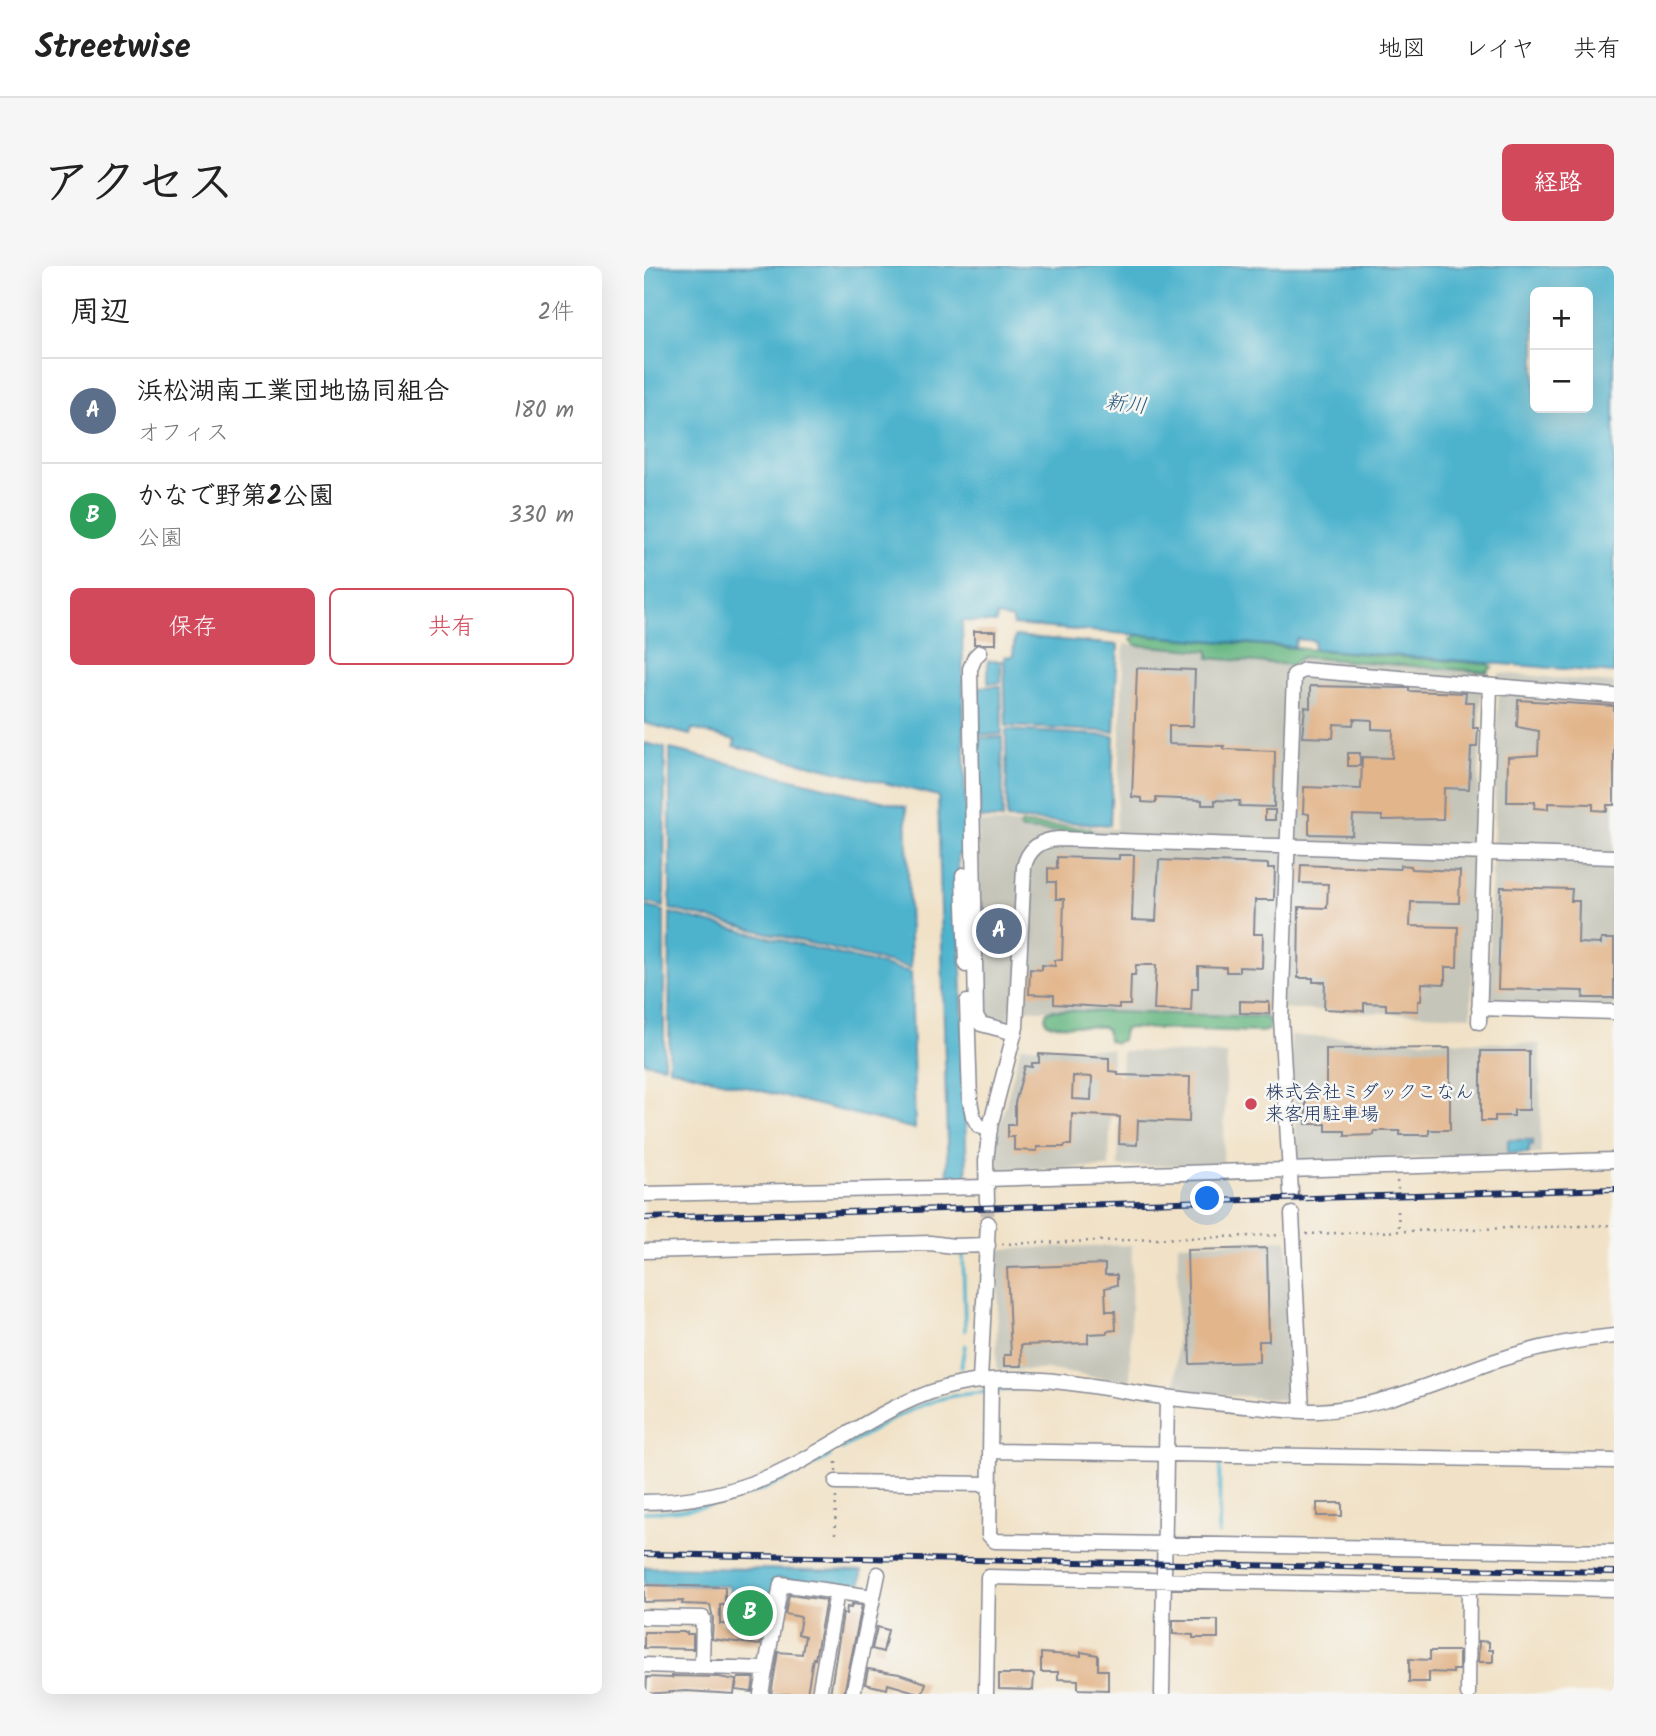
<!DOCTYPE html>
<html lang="ja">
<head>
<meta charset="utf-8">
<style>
  body { margin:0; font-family:Kalam,"Klee One",sans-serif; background:#f6f6f6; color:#222 }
  .controls { position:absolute; right:21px; top:21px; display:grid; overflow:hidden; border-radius:10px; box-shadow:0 7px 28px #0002 }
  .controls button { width:63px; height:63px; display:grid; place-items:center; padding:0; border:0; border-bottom:2px solid #e0e0e0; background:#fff; color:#222; font:35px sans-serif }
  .you { position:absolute; left:564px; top:933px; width:24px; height:24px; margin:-18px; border:5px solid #fff; border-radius:50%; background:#1a73e8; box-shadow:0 0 0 10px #1a73e833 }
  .badge { display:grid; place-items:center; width:46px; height:46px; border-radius:50%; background:#d1495b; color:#fff; font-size:23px; font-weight:700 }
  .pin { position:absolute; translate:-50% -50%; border:4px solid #fff; box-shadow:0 2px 7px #0006 }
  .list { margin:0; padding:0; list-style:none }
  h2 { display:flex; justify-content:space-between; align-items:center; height:91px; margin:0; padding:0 28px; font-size:30px }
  h2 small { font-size:23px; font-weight:400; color:#767676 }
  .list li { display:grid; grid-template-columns:46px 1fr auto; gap:21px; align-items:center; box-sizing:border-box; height:105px; padding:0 28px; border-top:2px solid #e0e0e0 }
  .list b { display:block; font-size:26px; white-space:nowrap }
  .list p { margin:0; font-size:23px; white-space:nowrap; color:#767676 }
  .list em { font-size:23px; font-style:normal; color:#767676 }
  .actions { display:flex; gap:14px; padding:21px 28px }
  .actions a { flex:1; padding:16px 0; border:2px solid #d1495b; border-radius:10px; text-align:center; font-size:24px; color:#d1495b }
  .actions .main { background:#d1495b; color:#fff }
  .map { position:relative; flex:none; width:970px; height:1428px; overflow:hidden; border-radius:10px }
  header { display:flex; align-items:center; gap:42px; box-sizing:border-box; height:98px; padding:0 35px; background:#fff; border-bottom:2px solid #e0e0e0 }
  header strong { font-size:33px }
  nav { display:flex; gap:38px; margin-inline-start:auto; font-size:24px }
  .intro { display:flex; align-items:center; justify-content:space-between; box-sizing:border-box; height:168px; padding:0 42px }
  h1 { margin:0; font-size:49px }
  .button { padding:18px 32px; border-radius:10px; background:#d1495b; color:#fff; font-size:24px; font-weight:700 }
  main { display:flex; gap:42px; padding:0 42px }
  aside { flex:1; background:#fff; border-radius:10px; box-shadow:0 7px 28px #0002 }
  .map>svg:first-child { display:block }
  .industrial { fill:#c5c5b9 }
  .green { fill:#7fd69a; stroke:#4d827c; stroke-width:2 }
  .forest { fill:#67b782; stroke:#417370; stroke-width:2 }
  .water { fill:#4eb3cd; stroke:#347196; stroke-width:2; fill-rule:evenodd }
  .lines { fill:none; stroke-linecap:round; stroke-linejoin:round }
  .stream { stroke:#4eb3cd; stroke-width:3.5 }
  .building { fill:#e2b58b; fill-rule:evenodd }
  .minor-tunnel { stroke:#c6beb2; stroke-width:14; stroke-dasharray:14 7; stroke-linecap:butt }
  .minor-casing { stroke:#868892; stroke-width:17 }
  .path { stroke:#868892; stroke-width:2.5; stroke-dasharray:2 5; stroke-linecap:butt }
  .minor { stroke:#fff; stroke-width:14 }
  .rail-casing { stroke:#1b2f5e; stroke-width:6 }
  .rail { stroke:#f6f6f2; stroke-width:3.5; stroke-dasharray:10; stroke-linecap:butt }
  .poi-dot { fill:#d1495b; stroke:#f6f6f2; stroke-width:2.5 }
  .labels { text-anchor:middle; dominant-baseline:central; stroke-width:5; stroke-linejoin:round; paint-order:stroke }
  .poi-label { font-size:19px; fill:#1b2f5e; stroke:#f6f6f2; text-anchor:start }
  .water-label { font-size:21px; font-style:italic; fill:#2a577f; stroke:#f6f6f2 }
</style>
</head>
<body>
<header>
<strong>Streetwise</strong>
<nav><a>地図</a><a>レイヤ</a><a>共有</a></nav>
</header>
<div class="intro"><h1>アクセス</h1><a class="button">経路</a></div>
<main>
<aside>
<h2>周辺<small>2件</small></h2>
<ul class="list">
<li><span class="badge" style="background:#5c6f8a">A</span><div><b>浜松湖南工業団地協同組合</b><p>オフィス</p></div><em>180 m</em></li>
<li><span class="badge" style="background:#2e9e5b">B</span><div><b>かなで野第2公園</b><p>公園</p></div><em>330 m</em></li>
</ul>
<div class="actions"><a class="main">保存</a><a>共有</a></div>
</aside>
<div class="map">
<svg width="970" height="1428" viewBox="0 0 970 1428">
  <rect width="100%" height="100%" fill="#f6f6f2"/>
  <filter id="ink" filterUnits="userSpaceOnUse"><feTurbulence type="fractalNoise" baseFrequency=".0143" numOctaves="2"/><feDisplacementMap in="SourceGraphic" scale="14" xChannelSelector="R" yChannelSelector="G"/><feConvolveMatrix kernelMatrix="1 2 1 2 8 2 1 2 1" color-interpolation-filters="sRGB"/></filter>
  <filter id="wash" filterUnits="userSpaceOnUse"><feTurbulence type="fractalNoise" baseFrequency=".00686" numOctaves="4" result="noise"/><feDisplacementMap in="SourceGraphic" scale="28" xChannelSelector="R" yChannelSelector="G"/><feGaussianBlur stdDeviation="1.57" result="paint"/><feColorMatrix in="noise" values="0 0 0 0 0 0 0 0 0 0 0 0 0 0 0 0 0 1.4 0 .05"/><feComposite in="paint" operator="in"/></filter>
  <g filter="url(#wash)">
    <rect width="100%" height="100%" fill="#f1e2c7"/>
    <path class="industrial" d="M 480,378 L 566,385 L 566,392 L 648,399 L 653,399 L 658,391 L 846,407 L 846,415 L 838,415 L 827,750 L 630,743 L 629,752 L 366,743 L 364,761 L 337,754 L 334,556 L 472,563 Z
      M 855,407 L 970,417 L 970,741 L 853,737 L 844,728 Z
      M 646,770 L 896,778 L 897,888 L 658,895 L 654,891 Z
      M 377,780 L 468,783 L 465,901 L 356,904 L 353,900 L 352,875 Z
      M 478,785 L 583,788 L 579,897 L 474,901 Z
      M 643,974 L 652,1132 L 648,1135 L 532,1124 L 534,978 Z
      M 488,979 L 486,1117 L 407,1104 L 355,1104 L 352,1101 L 355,986 L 358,983 Z"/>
    <path class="green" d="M 86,1329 L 129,1330 L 124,1359 L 85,1358 Z"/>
    <path class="forest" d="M 493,369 L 844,398 L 848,401 L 843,406 L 658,391 L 648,399 L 565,392 L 565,385 L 492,379 L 487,374 Z
      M 378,558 L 445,562 L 448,565 L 445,567 L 378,564 L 375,561 Z
      M 339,643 L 342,643 L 345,648 L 344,681 L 341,685 L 337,683 L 336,644 Z
      M 408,744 L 619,751 L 625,754 L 626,759 L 624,764 L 618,766 L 484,762 L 480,764 L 478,774 L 471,777 L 464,774 L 463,764 L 459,761 L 408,759 L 403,757 L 401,751 L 403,746 Z"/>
    <path class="water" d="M 0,0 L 970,0 L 970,407 L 670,383 L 670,375 L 652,373 L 651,381 L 369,359 L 369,353 L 353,350 L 352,357 L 318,355 L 322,588 L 314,589 L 323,914 L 304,915 L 294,530 L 90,480 L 91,474 L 48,463 L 46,469 L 0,457 ZM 891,26 L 944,26 L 944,142 L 891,142 Z
      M 371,370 L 474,379 L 470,466 L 362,460 L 360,391 L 369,390 Z
      M 344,395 L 357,395 L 357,417 L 344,417 Z
      M 357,420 L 358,468 L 335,469 L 334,421 Z
      M 362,464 L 470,470 L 466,559 L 363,553 Z
      M 358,471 L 359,553 L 336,552 L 335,472 Z
      M 0,477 L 21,482 L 20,641 L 0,636 Z
      M 26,483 L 262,541 L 267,702 L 26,643 Z
      M 0,640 L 20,645 L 20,800 L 0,796 Z
      M 26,647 L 267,706 L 271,863 L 25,802 Z
      M 864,874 L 889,874 L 889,879 L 885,879 L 885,887 L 864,887 Z
      M 0,1301 L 218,1305 L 216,1324 L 133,1312 L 129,1330 L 86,1329 L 85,1320 L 0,1319 Z"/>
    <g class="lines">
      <path class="stream" d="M 319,984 L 321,1065
        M 317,1101 L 321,1079
        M 352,1125 L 391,1120
        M 198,1183 C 233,1162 268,1138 309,1130 C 320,1128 331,1127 342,1126
        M 0,1246 C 68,1246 128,1225 186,1190
        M 575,1268 L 576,1195"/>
    </g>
    <g id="blocks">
      <path class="building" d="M 330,365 L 352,365 L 352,378 L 330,378 Z
        M 493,402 L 551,404 L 549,460 L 525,460 L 525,478 L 580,480 L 580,483 L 631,485 L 630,541 L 595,540 L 596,535 L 571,534 L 571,539 L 558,539 L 558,534 L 512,532 L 512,537 L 498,536 L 498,532 L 488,531 Z
        M 666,420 L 760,422 L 765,422 L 765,425 L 822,427 L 821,436 L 830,436 L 829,462 L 834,462 L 833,481 L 827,481 L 825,523 L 800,522 L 799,553 L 738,554 L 738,550 L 709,549 L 708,569 L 665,568 L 665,548 L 659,547 L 660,521 L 717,523 L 718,491 L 748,492 L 749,464 L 728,463 L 728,454 L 710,453 L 709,459 L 690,458 L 689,472 L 658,471 L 661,441 L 666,442 Z
        M 874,434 L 970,440 L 970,539 L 963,539 L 963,545 L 949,544 L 949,538 L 904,537 L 904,543 L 890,542 L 891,536 L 863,536 L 864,491 L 894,489 L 895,465 L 873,461 Z
        M 704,487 L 716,487 L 716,500 L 704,500 Z
        M 621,544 L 631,544 L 631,554 L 621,554 Z
        M 475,589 L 490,589 L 488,654 L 512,655 L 515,594 L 624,598 L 624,602 L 631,602 L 630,634 L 611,634 L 610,668 L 619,668 L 618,702 L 595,701 L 595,706 L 582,706 L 582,701 L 554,700 L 554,722 L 548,722 L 547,745 L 510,744 L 512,699 L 492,699 L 491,709 L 487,709 L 486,739 L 475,739 L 475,742 L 410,738 L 410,729 L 385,728 L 386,703 L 398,704 L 398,699 L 411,700 L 411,694 L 418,694 L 420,633 L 412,633 L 412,616 L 404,616 L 404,602 L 413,603 L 413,591 L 475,593 Z
        M 657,599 L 756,603 L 756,599 L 767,600 L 767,603 L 816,605 L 815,637 L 767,636 L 766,660 L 814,661 L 813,701 L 801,701 L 801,718 L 778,717 L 777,735 L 774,735 L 774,745 L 742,744 L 742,738 L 720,737 L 720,745 L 680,743 L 681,716 L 669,716 L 669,712 L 654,712 L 655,641 L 683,642 L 684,618 L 656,617 Z
        M 857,621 L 928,623 L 927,635 L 935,635 L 934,677 L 957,678 L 957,673 L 970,673 L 970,732 L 939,732 L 940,725 L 854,723 Z
        M 347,643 L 365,644 L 363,686 L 344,685 Z
        M 596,735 L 625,736 L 625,748 L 596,747 Z
        M 806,782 L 806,864 L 785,864 L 785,869 L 756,869 L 756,865 L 730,865 L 730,869 L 701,870 L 701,865 L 682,865 L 682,858 L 662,858 L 662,825 L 682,825 L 682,783 Z
        M 837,785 L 885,785 L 885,844 L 870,844 L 870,850 L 851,850 L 851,855 L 837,855 Z
        M 395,788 L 465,792 L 465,805 L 474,806 L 474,809 L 546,811 L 545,856 L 494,854 L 493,879 L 475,878 L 476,851 L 428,848 L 427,879 L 421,879 L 420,881 L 393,881 L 393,885 L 370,884 L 370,871 L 364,871 L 364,859 L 371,859 L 371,837 L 381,800 L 388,801 L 388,797 L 395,797 ZM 429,810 L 448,811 L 447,834 L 428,833 Z
        M 623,982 L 625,1075 L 615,1075 L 615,1096 L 546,1098 L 543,984 Z
        M 461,998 L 461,1009 L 473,1009 L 473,1019 L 461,1022 L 462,1045 L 471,1045 L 472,1064 L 463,1065 L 463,1067 L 444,1068 L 444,1077 L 377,1079 L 378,1100 L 360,1100 L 360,1089 L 367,1089 L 363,1002 Z
        M 673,1237 L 698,1237 L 698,1250 L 673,1250 Z
        M 0,1319 L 81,1321 L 81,1339 L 76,1339 L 76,1358 L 119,1359 L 116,1379 L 68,1373 L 69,1352 L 66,1339 L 38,1338 L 39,1335 L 0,1336 Z
        M 145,1329 L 182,1334 L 171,1393 L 169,1392 L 163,1428 L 127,1428 L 134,1386 L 158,1388 L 161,1370 L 154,1368 L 157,1351 L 141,1348 Z
        M 208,1338 L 218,1339 L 200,1428 L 186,1428 L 199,1347 L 202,1348 L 203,1341 L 207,1342 Z
        M 529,1354 L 574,1354 L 574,1372 L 549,1372 L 549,1369 L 529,1368 Z
        M 233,1361 L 244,1364 L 239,1386 L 228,1383 Z
        M 0,1366 L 43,1366 L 43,1368 L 49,1368 L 49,1383 L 0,1382 Z
        M 835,1375 L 845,1376 L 845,1384 L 849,1384 L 849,1396 L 834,1396 Z
        M 786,1385 L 815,1385 L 815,1404 L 809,1404 L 809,1407 L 785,1406 L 785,1416 L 765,1416 L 765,1393 L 786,1394 Z
        M 437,1386 L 454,1389 L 454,1404 L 464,1404 L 464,1424 L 434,1423 L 434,1414 L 414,1413 L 414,1406 L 397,1406 L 397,1387 L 437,1390 Z
        M 224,1403 L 255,1408 L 282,1417 L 278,1428 L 244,1418 L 243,1423 L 221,1418 Z
        M 355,1408 L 390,1408 L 389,1424 L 355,1423 Z
        M 28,1410 L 75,1411 L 92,1414 L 90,1428 L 42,1425 L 2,1428 L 3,1411 L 28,1412 Z
        M 94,1412 L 110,1412 L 108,1426 L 91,1424 Z"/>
    </g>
  </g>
  <g filter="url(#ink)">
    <use href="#blocks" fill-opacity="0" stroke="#868892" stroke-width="2"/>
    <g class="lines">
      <path class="minor-tunnel" d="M 343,935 L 344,957"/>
      <g class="minor-casing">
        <path id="minor" d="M 336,386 L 331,391 L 326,403 L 332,750 L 337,758 L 371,767
          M 319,609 L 322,699
          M 323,736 L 326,835 L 329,850 L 335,860 L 346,864
          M 835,742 L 970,746
          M 835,756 L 846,420
          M 343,913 L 970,894
          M 647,926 L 637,752 L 650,409 L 660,404 L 970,430
          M 0,928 L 343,921
          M 343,935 L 342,895 L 346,861 L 372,761 L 380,601 C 384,583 396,574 414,573 L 970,591
          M 648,948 L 658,1144
          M 0,985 L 286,977 L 309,980 L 344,979
          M 347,1114 L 345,1269 L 351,1275 L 970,1286
          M 336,1115 L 344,957
          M 346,1185 L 970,1195
          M 192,1216 L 346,1218
          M 0,1236 C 54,1236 104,1223 152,1198 C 207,1169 255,1130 317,1118 C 371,1107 426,1116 480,1125 C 520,1132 560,1136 601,1140 C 625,1142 650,1146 674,1145 C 736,1142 793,1115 851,1095 C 890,1082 929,1074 970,1070
          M 0,1351 L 59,1352 L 58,1400
          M 0,1399 L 122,1403
          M 117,1428 L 137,1318 L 229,1331
          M 175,1428 L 193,1326
          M 209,1428 L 234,1308
          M 342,1428 L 344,1311 L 970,1323
          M 518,1428 L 523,1132
          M 824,1428 L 825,1320"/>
      </g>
      <path class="path" d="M 753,915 L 754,923
        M 754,945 L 755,965
        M 662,968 L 970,959
        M 358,978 L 638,969
        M 192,1205 L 192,1191
        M 191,1268 L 192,1229"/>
      <use href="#minor" class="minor"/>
      <g class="rail-casing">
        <path id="rail" d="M 0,952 L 970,923
          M 0,1288 L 970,1306"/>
      </g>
      <use href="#rail" class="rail"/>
    </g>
  </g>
  <circle class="poi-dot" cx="607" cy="838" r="7"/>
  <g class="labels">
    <g class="poi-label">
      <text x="621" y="827">株式会社ミダックこなん<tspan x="621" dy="22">来客用駐車場</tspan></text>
    </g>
    <g class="water-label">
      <text transform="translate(482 139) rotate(7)">新川</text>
    </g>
  </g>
</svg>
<div class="controls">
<button>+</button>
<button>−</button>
</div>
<div class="you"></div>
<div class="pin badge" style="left:355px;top:665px;background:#5c6f8a">A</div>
<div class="pin badge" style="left:106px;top:1347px;background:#2e9e5b">B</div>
</div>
</main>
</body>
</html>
